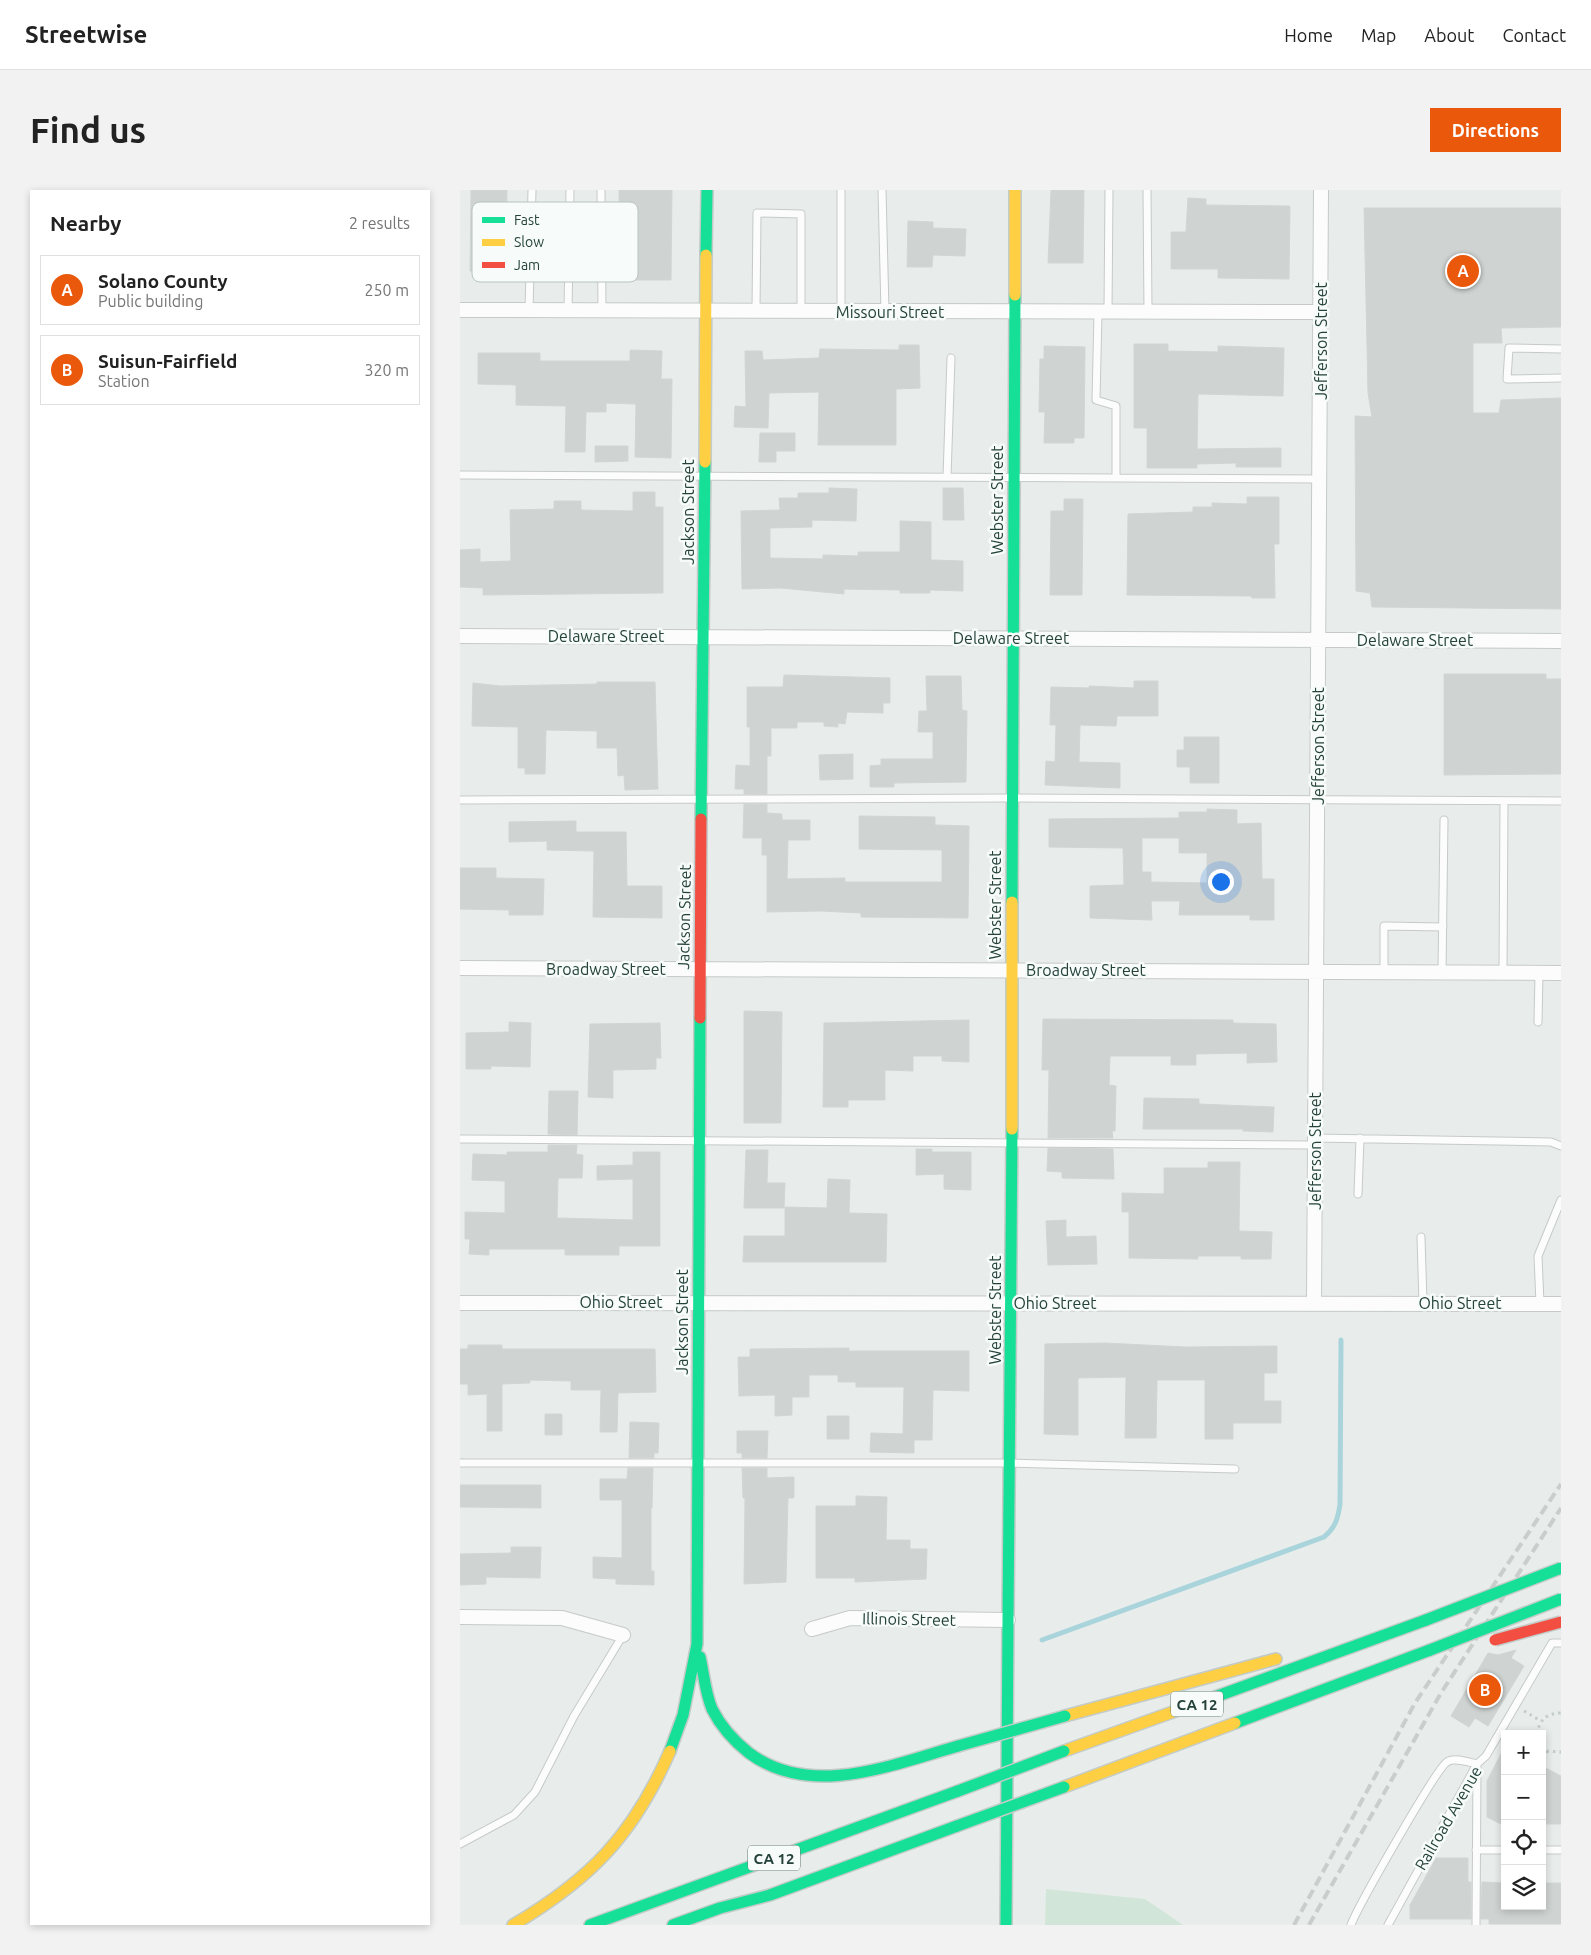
<!DOCTYPE html>
<html lang="en">
<head>
<meta charset="utf-8">
<style>
  body { margin:0; font-family:Ubuntu,sans-serif; background:#f2f2f2; color:#222 }
  .controls { position:absolute; right:15px; bottom:15px; display:grid; overflow:hidden; border-radius:0px; box-shadow:0 2px 8px #0003 }
  .controls button { width:45px; height:45px; display:grid; place-items:center; padding:0; border:0; border-bottom:1px solid #e0e0e0; background:#fff; color:#222; font:25px sans-serif }
  .you { position:absolute; left:760px; top:691px; width:18px; height:18px; margin:-12px; border:4px solid #fff; border-radius:50%; background:#1a73e8; box-shadow:0 0 0 8px #1a73e833 }
  .badge { display:grid; place-items:center; width:32px; height:32px; border-radius:50%; background:#ea580c; color:#fff; font-size:16px; font-weight:700 }
  .pin { position:absolute; translate:-50% -50%; border:2px solid #fff; box-shadow:0 1px 5px #0006 }
  .list { margin:0; padding:0; list-style:none }
  h2 { display:flex; justify-content:space-between; align-items:center; height:65px; margin:0; padding:0 20px; font-size:21px }
  h2 small { font-size:16px; font-weight:400; color:#767676 }
  .list li { display:grid; grid-template-columns:32px 1fr auto; gap:15px; align-items:center; box-sizing:border-box; height:70px; margin:0 10px 10px; padding:0 10px; border:1px solid #e0e0e0; border-radius:0px }
  .list b { display:block; font-size:19px; white-space:nowrap }
  .list p { margin:0; font-size:16px; white-space:nowrap; color:#767676 }
  .list em { font-size:16px; font-style:normal; color:#767676 }
  .icon { flex:none; width:28px; height:28px; fill:none; stroke:currentColor; stroke-width:2; stroke-linecap:round; stroke-linejoin:round }
  .map { position:relative; flex:none; width:1101px; height:1735px; overflow:hidden; border-radius:0px }
  header { display:flex; align-items:center; gap:30px; box-sizing:border-box; height:70px; padding:0 25px; background:#fff; border-bottom:1px solid #e0e0e0 }
  header strong { font-size:24px }
  nav { display:flex; gap:28px; margin-inline-start:auto; font-size:18px }
  .intro { display:flex; align-items:center; justify-content:space-between; box-sizing:border-box; height:120px; padding:0 30px }
  h1 { margin:0; font-size:35px }
  .button { padding:12px 22px; border-radius:0px; background:#ea580c; color:#fff; font-size:18px; font-weight:700 }
  main { display:flex; gap:30px; padding:0 30px }
  aside { flex:1; background:#fff; border-radius:0px; box-shadow:0 2px 8px #0003 }
  .map>svg:first-child { display:block }
  .green { fill:#d1e6d8 }
  .lines { fill:none; stroke-linecap:round; stroke-linejoin:round }
  .stream { stroke:#a9d4db; stroke-width:5 }
  .building { fill:#cfd4d2; stroke:#d1d6d4; fill-rule:evenodd }
  .lane-casing { stroke:#c5cac8; stroke-width:9 }
  .street-casing { stroke:#c5cac8; stroke-width:16 }
  .fast-casing { stroke:#c3cbc8; stroke-width:14 }
  .slow-casing { stroke:#c3cbc8; stroke-width:14 }
  .jam-casing { stroke:#c3cbc8; stroke-width:14 }
  .path { stroke:#c3ccca; stroke-width:3; stroke-dasharray:2.5 4; stroke-linecap:butt }
  .lane { stroke:#fcfcfc; stroke-width:7 }
  .street { stroke:#fcfcfc; stroke-width:14 }
  .fast { stroke:#16e098; stroke-width:11 }
  .slow { stroke:#ffcf43; stroke-width:11 }
  .jam { stroke:#f24e42; stroke-width:11 }
  .rail { stroke:#c9cdcc; stroke-width:4; stroke-dasharray:10 5; stroke-linecap:butt }
  .fast-bridge-casing { stroke:#c3ccc9; stroke-width:14; stroke-linecap:butt }
  .jam-bridge-casing { stroke:#c3ccc9; stroke-width:14; stroke-linecap:butt }
  .fast-bridge { stroke:#16e098; stroke-width:11 }
  .jam-bridge { stroke:#f24e42; stroke-width:11 }
  .labels { text-anchor:middle; dominant-baseline:central; stroke-width:5; stroke-linejoin:round; paint-order:stroke }
  .shield { fill:#f7fbf9; stroke:#637a73; stroke-width:1 }
  .shield-label { font-size:15px; font-weight:bold; fill:#24423a }
  .street-label { font-size:16px; fill:#24423a; stroke:#f7fbf9 }
  .key { fill:#f7fbf9; stroke:#b8c4c0; stroke-width:1 }
  .key-label { font-size:14px; fill:#24423a }
</style>
</head>
<body>
<header>
<strong>Streetwise</strong>
<nav><a>Home</a><a>Map</a><a>About</a><a>Contact</a></nav>
</header>
<div class="intro"><h1>Find us</h1><a class="button">Directions</a></div>
<main>
<aside>
<h2>Nearby<small>2 results</small></h2>
<ul class="list">
<li><span class="badge">A</span><div><b>Solano County</b><p>Public building</p></div><em>250 m</em></li>
<li><span class="badge">B</span><div><b>Suisun-Fairfield</b><p>Station</p></div><em>320 m</em></li>
</ul>
</aside>
<div class="map">
<svg width="1101" height="1735" viewBox="0 0 1101 1735">
  <rect width="100%" height="100%" fill="#e8edeb"/>
  <path class="green" d="M 586,1699 L 685,1709 L 723,1735 L 585,1735 Z"/>
  <g class="lines">
    <path class="stream" d="M 582,1450 L 864,1347 C 875,1338 878,1329 880,1314 L 881,1150"/>
  </g>
  <path class="building" d="M 11,0 L 47,0 L 46,82 L 10,81 Z
    M 159,0 L 212,0 L 211,90 L 159,90 L 159,47 L 147,47 L 147,30 L 159,30 Z
    M 591,0 L 624,0 L 623,73 L 588,73 Z
    M 728,8 L 746,9 L 746,15 L 830,16 L 829,89 L 758,88 L 758,79 L 711,79 L 711,42 L 726,42 Z
    M 904,18 L 1101,18 L 1101,137 L 1041,138 L 1042,153 L 1013,153 L 1013,223 L 1039,223 L 1041,210 L 1101,208 L 1101,419 L 912,417 L 910,403 L 896,401 L 895,226 L 912,227 L 908,203 Z
    M 448,31 L 473,32 L 473,38 L 506,39 L 505,66 L 473,65 L 472,77 L 447,77 Z
    M 674,154 L 708,154 L 708,161 L 758,162 L 758,156 L 824,158 L 823,206 L 738,204 L 737,259 L 821,258 L 821,277 L 776,277 L 776,273 L 737,274 L 737,278 L 687,278 L 687,238 L 674,238 Z
    M 439,155 L 459,155 L 460,198 L 436,199 L 436,255 L 358,255 L 359,202 L 309,203 L 308,238 L 274,237 L 275,216 L 286,217 L 285,161 L 302,161 L 303,170 L 359,168 L 360,159 L 439,160 Z
    M 584,156 L 625,157 L 624,248 L 614,248 L 614,253 L 584,253 L 585,222 L 579,222 L 580,169 L 584,169 Z
    M 170,160 L 202,161 L 201,189 L 212,189 L 211,268 L 175,267 L 176,214 L 146,213 L 146,222 L 126,222 L 125,262 L 105,262 L 106,216 L 56,215 L 56,195 L 18,194 L 18,163 L 80,163 L 80,171 L 170,171 Z
    M 300,243 L 335,243 L 335,261 L 316,261 L 316,272 L 299,272 Z
    M 135,256 L 168,256 L 168,271 L 135,272 Z
    M 369,298 L 397,299 L 396,331 L 352,330 L 352,337 L 310,338 L 310,368 L 363,369 L 363,365 L 398,366 L 398,362 L 440,362 L 440,331 L 471,332 L 471,370 L 503,371 L 503,401 L 470,400 L 470,403 L 440,403 L 440,400 L 384,399 L 384,404 L 321,398 L 282,399 L 281,321 L 320,320 L 319,308 L 338,308 L 338,303 L 369,303 Z
    M 483,298 L 503,298 L 504,330 L 483,330 Z
    M 173,302 L 195,302 L 195,317 L 203,317 L 203,403 L 23,405 L 23,398 L 0,397 L 0,360 L 20,359 L 20,372 L 51,371 L 50,320 L 94,319 L 94,311 L 121,311 L 121,320 L 173,321 Z
    M 787,307 L 819,307 L 819,354 L 814,354 L 815,408 L 792,408 L 791,406 L 667,405 L 668,324 L 733,322 L 733,317 L 752,317 L 752,313 L 787,314 Z
    M 604,309 L 623,309 L 622,405 L 590,405 L 591,321 L 604,321 Z
    M 984,484 L 1086,484 L 1086,489 L 1101,489 L 1101,584 L 984,585 Z
    M 324,485 L 430,488 L 430,513 L 423,513 L 423,523 L 387,522 L 385,534 L 378,533 L 378,537 L 364,536 L 364,532 L 337,532 L 337,538 L 311,538 L 311,566 L 307,566 L 307,604 L 284,604 L 284,599 L 275,599 L 276,575 L 290,576 L 290,537 L 287,537 L 287,497 L 323,497 Z
    M 466,486 L 501,486 L 502,520 L 507,521 L 506,592 L 434,593 L 434,597 L 410,597 L 410,576 L 421,575 L 421,569 L 473,569 L 473,542 L 458,542 L 459,521 L 467,521 Z
    M 674,491 L 698,491 L 698,526 L 657,526 L 656,536 L 620,535 L 619,572 L 660,573 L 660,598 L 585,595 L 586,571 L 595,572 L 596,535 L 590,535 L 591,497 L 629,498 L 629,496 L 674,498 Z
    M 137,492 L 195,492 L 198,599 L 165,600 L 164,585 L 158,586 L 157,558 L 137,558 L 137,541 L 86,540 L 85,584 L 65,584 L 65,578 L 58,578 L 58,537 L 12,536 L 13,493 L 40,496 L 137,494 Z
    M 724,547 L 759,547 L 759,593 L 730,593 L 730,577 L 717,577 L 717,560 L 724,560 Z
    M 393,564 L 393,589 L 360,590 L 359,565 Z
    M 284,614 L 307,614 L 307,623 L 322,624 L 322,630 L 350,630 L 350,650 L 328,650 L 327,689 L 385,688 L 385,692 L 482,692 L 482,660 L 399,659 L 399,626 L 475,627 L 475,635 L 509,636 L 508,728 L 401,727 L 401,723 L 361,721 L 307,722 L 307,665 L 302,665 L 302,648 L 283,648 Z
    M 747,619 L 777,620 L 777,634 L 801,633 L 802,689 L 814,689 L 814,730 L 790,730 L 790,725 L 719,725 L 720,711 L 691,711 L 692,730 L 630,728 L 630,696 L 664,695 L 663,658 L 589,657 L 589,629 L 719,628 L 719,622 L 747,622 ZM 682,648 L 719,648 L 719,663 L 747,663 L 747,693 L 691,692 L 691,682 L 682,682 Z
    M 116,631 L 116,642 L 166,642 L 167,696 L 202,696 L 202,728 L 133,727 L 134,661 L 87,660 L 87,651 L 49,652 L 49,632 Z
    M 0,678 L 36,678 L 36,688 L 84,689 L 83,725 L 49,725 L 49,720 L 0,719 Z
    M 284,821 L 322,822 L 321,933 L 284,933 Z
    M 583,829 L 773,830 L 773,833 L 816,834 L 817,872 L 787,873 L 787,863 L 736,864 L 736,875 L 711,875 L 711,866 L 650,866 L 649,895 L 656,896 L 655,941 L 652,941 L 653,948 L 588,948 L 589,880 L 582,880 Z
    M 509,830 L 509,872 L 482,871 L 482,866 L 453,866 L 453,881 L 425,880 L 425,910 L 388,910 L 388,917 L 363,917 L 364,833 Z
    M 49,832 L 71,833 L 70,877 L 31,876 L 31,879 L 6,879 L 6,843 L 49,842 Z
    M 200,833 L 201,868 L 196,868 L 196,879 L 153,880 L 153,908 L 128,907 L 130,834 Z
    M 89,901 L 118,901 L 117,945 L 88,944 Z
    M 684,908 L 739,909 L 739,914 L 814,917 L 813,942 L 783,941 L 783,939 L 683,939 Z
    M 88,955 L 117,955 L 116,964 L 123,965 L 122,988 L 98,988 L 97,1028 L 173,1030 L 173,989 L 137,990 L 137,976 L 173,975 L 173,962 L 200,962 L 200,1056 L 159,1056 L 159,1065 L 105,1065 L 105,1059 L 29,1059 L 29,1065 L 9,1064 L 10,1049 L 5,1049 L 5,1022 L 45,1023 L 45,991 L 12,990 L 13,964 L 47,965 L 47,962 L 88,962 Z
    M 588,958 L 653,959 L 654,989 L 602,988 L 602,982 L 587,981 Z
    M 456,959 L 472,959 L 472,962 L 511,962 L 511,1000 L 484,999 L 484,984 L 456,985 Z
    M 286,960 L 308,960 L 307,993 L 325,993 L 324,1018 L 284,1018 Z
    M 748,972 L 780,972 L 779,1041 L 812,1042 L 811,1069 L 781,1069 L 781,1066 L 738,1066 L 738,1069 L 669,1068 L 669,1022 L 662,1022 L 662,1003 L 704,1004 L 704,978 L 748,978 Z
    M 368,989 L 390,990 L 389,1023 L 427,1024 L 426,1072 L 283,1072 L 284,1046 L 325,1046 L 325,1017 L 367,1018 Z
    M 606,1030 L 606,1047 L 636,1046 L 637,1074 L 588,1075 L 586,1031 Z
    M 645,1153 L 725,1157 L 817,1156 L 817,1183 L 804,1183 L 804,1211 L 821,1211 L 821,1233 L 773,1233 L 773,1249 L 745,1249 L 745,1190 L 697,1190 L 696,1248 L 665,1248 L 666,1187 L 618,1188 L 618,1245 L 584,1244 L 585,1154 Z
    M 8,1155 L 42,1155 L 42,1159 L 195,1159 L 196,1202 L 158,1203 L 157,1242 L 140,1242 L 141,1200 L 111,1200 L 111,1191 L 70,1190 L 70,1193 L 42,1194 L 42,1241 L 27,1241 L 27,1204 L 8,1205 L 8,1194 L 0,1194 L 0,1159 L 8,1159 Z
    M 389,1158 L 389,1161 L 509,1161 L 509,1201 L 473,1200 L 472,1250 L 454,1250 L 454,1263 L 410,1262 L 411,1243 L 443,1244 L 444,1197 L 396,1197 L 396,1192 L 378,1192 L 378,1185 L 349,1185 L 349,1207 L 332,1207 L 332,1225 L 315,1226 L 315,1205 L 279,1206 L 278,1167 L 290,1167 L 290,1159 Z
    M 85,1224 L 102,1224 L 102,1245 L 85,1245 Z
    M 367,1226 L 389,1226 L 389,1249 L 367,1249 Z
    M 170,1232 L 199,1233 L 198,1263 L 194,1263 L 194,1268 L 169,1268 Z
    M 277,1241 L 308,1241 L 307,1268 L 282,1268 L 282,1263 L 277,1263 Z
    M 168,1278 L 193,1278 L 192,1318 L 191,1318 L 191,1381 L 194,1381 L 194,1395 L 156,1394 L 156,1389 L 133,1388 L 133,1367 L 162,1368 L 162,1310 L 140,1310 L 140,1289 L 167,1289 Z
    M 282,1278 L 307,1278 L 307,1288 L 334,1287 L 334,1308 L 328,1308 L 326,1392 L 284,1394 L 285,1308 L 283,1308 Z
    M 0,1295 L 81,1295 L 81,1318 L 0,1317 Z
    M 396,1306 L 427,1307 L 426,1350 L 450,1350 L 450,1359 L 467,1359 L 466,1389 L 395,1392 L 395,1388 L 356,1388 L 356,1316 L 396,1316 Z
    M 51,1357 L 81,1357 L 80,1388 L 26,1387 L 26,1394 L 0,1395 L 0,1364 L 51,1363 Z
    M 1056,1460 L 1051,1468 L 1064,1476 L 1028,1536 L 1015,1528 L 1009,1537 L 991,1526 L 1028,1463 L 1038,1465 Z
    M 1045,1556 L 1045,1636 L 1027,1627 L 1027,1591 Z
    M 1082,1576 L 1101,1586 L 1101,1634 L 1082,1634 Z
    M 976,1668 L 1008,1668 L 1008,1692 L 1011,1692 L 1011,1729 L 950,1729 L 950,1715 Z
    M 1022,1692 L 1045,1693 L 1045,1716 L 1082,1716 L 1082,1693 L 1101,1693 L 1101,1734 L 1029,1734 L 1029,1729 L 1021,1729 Z"/>
  <g class="lines">
    <g class="lane-casing">
      <path id="lane" d="M 141,0 L 142,121
        M 381,0 L 381,122
        M 422,0 L 425,121
        M 687,0 L 688,122
        M 69,120 L 72,0
        M 108,121 L 110,0
        M 296,121 L 297,23 L 341,24 L 341,121
        M 638,122 L 636,210 L 656,216 L 656,288
        M 648,122 L 649,0
        M 1101,159 L 1049,158 L 1047,189 L 1101,188
        M 0,285 L 861,289
        M 487,287 L 491,168
        M 0,610 L 552,608 L 1101,611
        M 924,782 L 924,736 L 983,737
        M 982,782 L 984,630
        M 1043,782 L 1044,611
        M 1078,832 L 1079,783
        M 855,948 L 1091,952 L 1101,956
        M 0,949 L 855,955
        M 898,1004 L 900,948
        M 961,1047 L 963,1113
        M 1080,1114 L 1078,1066 L 1101,1010
        M 0,1273 L 550,1273 L 775,1279
        M 0,1654 L 54,1625 L 75,1602 L 114,1526 L 163,1445
        M 1016,1660 L 1045,1660
        M 1082,1660 L 1101,1660
        M 891,1735 C 897,1718 976,1579 987,1572 C 994,1567 1008,1572 1017,1574
        M 928,1735 L 1017,1574 L 1026,1566 L 1092,1453 L 1101,1453
        M 1016,1735 L 1017,1577"/>
    </g>
    <g class="street-casing">
      <path id="street" d="M 0,120 L 860,122
        M 0,446 L 1101,451
        M 0,778 L 1101,783
        M 854,1112 L 861,0
        M 0,1113 L 1101,1114
        M 0,1427 L 102,1428 L 163,1445
        M 352,1439 L 390,1428 L 548,1430"/>
    </g>
    <g class="fast-casing">
      <path id="fast" d="M 246,65 L 247,0
        M 241,629 L 245,272
        M 552,712 L 555,105
        M 548,1430 L 552,939
        M 237,1454 L 240,828
        M 240,1467 C 244,1484 245,1502 252,1519 C 261,1537 274,1551 289,1563 C 351,1609 431,1575 498,1556
        M 752,1508 L 966,1430
        M 775,1533 L 970,1460
        M 210,1561 L 223,1525 L 237,1454
        M 130,1735 L 498,1601
        M 213,1735 L 260,1718 L 310,1705 L 497,1636
        M 546,1735 L 548,1430"/>
    </g>
    <g class="slow-casing">
      <path id="slow" d="M 555,105 L 555,0
        M 245,272 L 246,65
        M 552,939 L 552,712
        M 605,1526 L 816,1469
        M 604,1561 L 752,1508
        M 604,1597 L 775,1533
        M 53,1735 C 131,1689 174,1644 210,1561"/>
    </g>
    <g class="jam-casing">
      <path id="jam" d="M 240,828 L 241,629"/>
    </g>
    <path class="path" d="M 1064,1521 L 1081,1531
      M 1077,1544 C 1079,1530 1087,1523 1101,1523
      M 1082,1556 L 1087,1561 L 1101,1562
      M 1084,1569 L 1087,1561"/>
    <use href="#lane" class="lane"/>
    <use href="#street" class="street"/>
    <use href="#fast" class="fast"/>
    <use href="#slow" class="slow"/>
    <use href="#jam" class="jam"/>
    <path class="rail" d="M 834,1735 L 955,1513 L 1101,1294
      M 849,1735 L 981,1503 L 1101,1318"/>
    <g class="fast-bridge-casing">
      <path id="fast-bridge" d="M 966,1430 L 1101,1378
        M 970,1460 L 1101,1409
        M 498,1556 L 605,1526
        M 498,1601 L 604,1561
        M 497,1636 L 604,1597"/>
    </g>
    <g class="jam-bridge-casing">
      <path id="jam-bridge" d="M 1035,1450 L 1101,1432"/>
    </g>
    <use href="#fast-bridge" class="fast-bridge"/>
    <use href="#jam-bridge" class="jam-bridge"/>
  </g>
  <g class="labels">
    <g class="shield">
      <rect x="711" y="1501.5" width="52" height="25" rx="4"/>
      <rect x="288" y="1655.5" width="52" height="25" rx="4"/>
    </g>
    <g class="shield-label">
      <text x="737" y="1514">CA 12</text>
      <text x="314" y="1668">CA 12</text>
    </g>
    <g class="street-label">
      <text x="430" y="122">Missouri Street</text>
      <text transform="translate(861 151) rotate(-90)">Jefferson Street</text>
      <text transform="translate(537 310) rotate(-90)">Webster Street</text>
      <text transform="translate(228 322) rotate(-90)">Jackson Street</text>
      <text x="146" y="446">Delaware Street</text>
      <text x="551" y="448">Delaware Street</text>
      <text x="955" y="450">Delaware Street</text>
      <text transform="translate(858 556) rotate(-90)">Jefferson Street</text>
      <text transform="translate(535 715) rotate(-90)">Webster Street</text>
      <text transform="translate(224 727) rotate(-89)">Jackson Street</text>
      <text x="146" y="779">Broadway Street</text>
      <text x="626" y="780">Broadway Street</text>
      <text transform="translate(855 961) rotate(-90)">Jefferson Street</text>
      <text x="161" y="1112">Ohio Street</text>
      <text x="595" y="1113">Ohio Street</text>
      <text x="1000" y="1113">Ohio Street</text>
      <text transform="translate(535 1120) rotate(-90)">Webster Street</text>
      <text transform="translate(222 1132) rotate(-90)">Jackson Street</text>
      <text transform="translate(449 1429) rotate(1)">Illinois Street</text>
      <text transform="translate(988 1628) rotate(-60)">Railroad Avenue</text>
    </g>
  </g>
  <rect x="12" y="12" width="166" height="80" rx="8" class="key"/>
  <rect x="22" y="27" width="23" height="6" fill="#16e098"/>
  <rect x="22" y="49" width="23" height="7" fill="#ffcf43"/>
  <rect x="22" y="72" width="23" height="6" fill="#f24e42"/>
  <g class="key-label">
    <text x="54" y="35">Fast</text>
    <text x="54" y="57">Slow</text>
    <text x="54" y="80">Jam</text>
  </g>
</svg>
<div class="controls">
<button>+</button>
<button>−</button>
<button><svg class="icon" aria-label="locate" viewBox="0 0 24 24"><circle cx="12" cy="12" r="6"/><path d="M12 2v4M12 18v4M2 12h4M18 12h4"/></svg></button>
<button><svg class="icon" aria-label="layers" viewBox="0 0 24 24"><path d="M12 4l9 5-9 5-9-5zM3 14l9 5 9-5"/></svg></button>
</div>
<div class="you"></div>
<div class="pin badge" style="left:1003px;top:81px">A</div>
<div class="pin badge" style="left:1025px;top:1500px">B</div>
</div>
</main>
</body>
</html>
